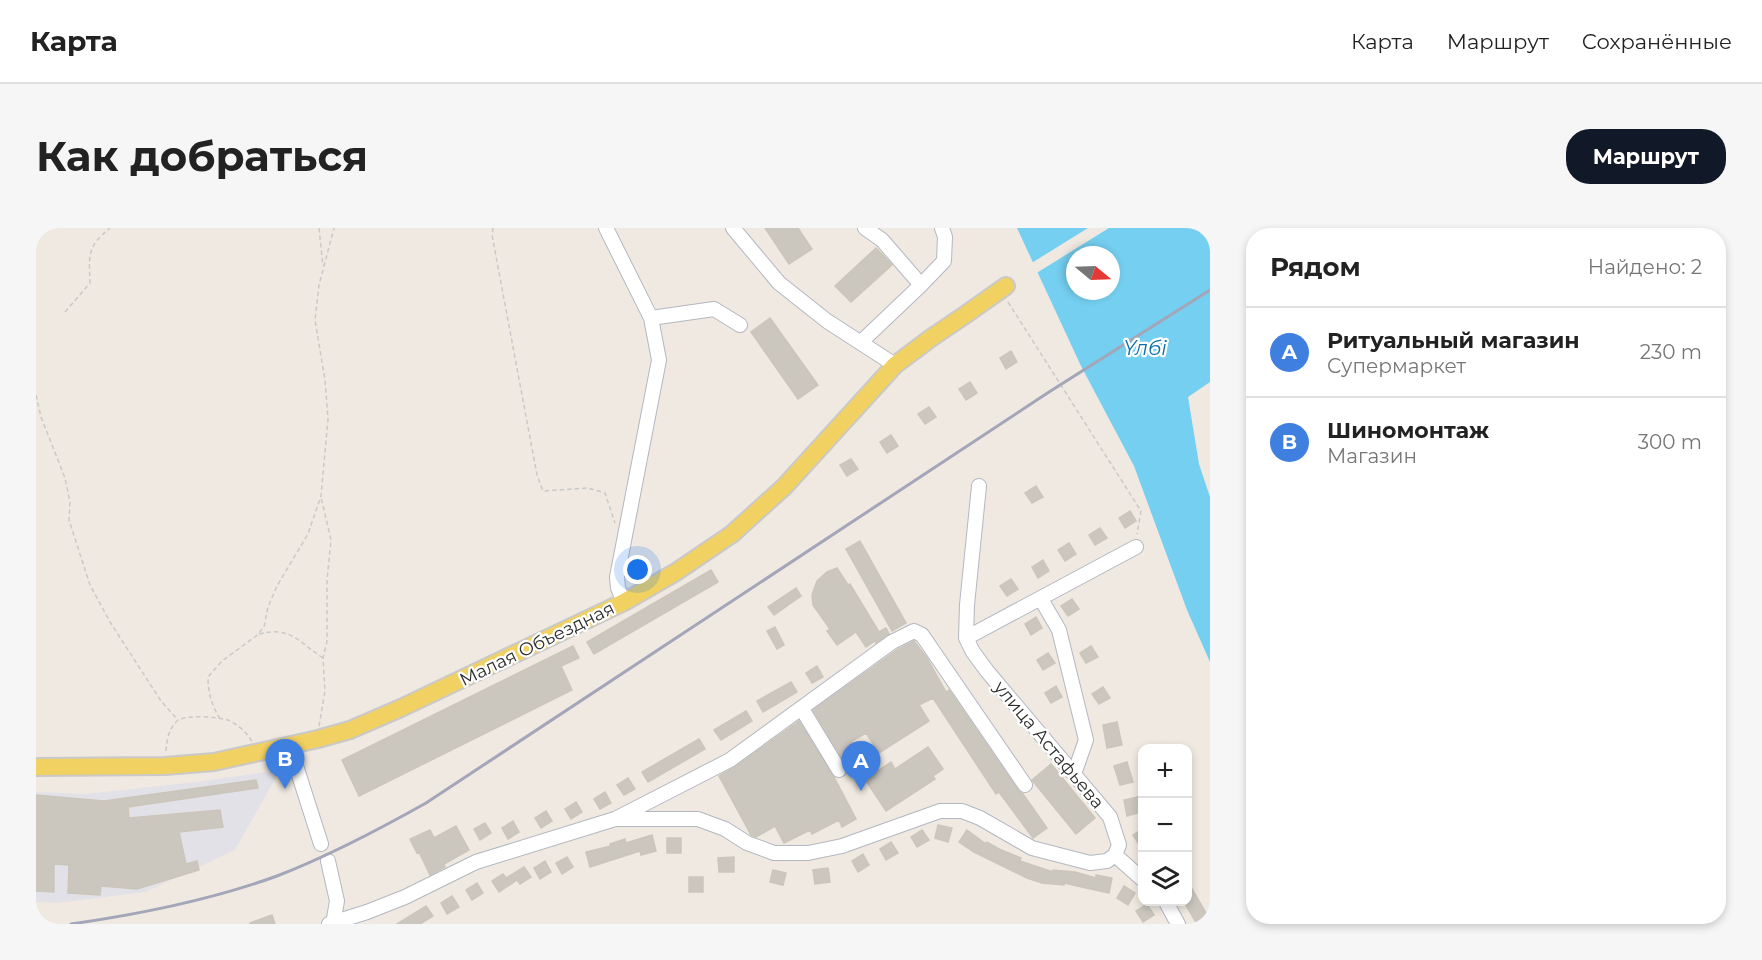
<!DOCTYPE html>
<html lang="ru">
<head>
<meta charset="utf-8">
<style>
  body { margin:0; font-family:Montserrat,sans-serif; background:#f6f6f6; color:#222 }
  .controls { position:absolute; right:18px; bottom:18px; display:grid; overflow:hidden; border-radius:12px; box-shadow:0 3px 9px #0003 }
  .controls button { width:54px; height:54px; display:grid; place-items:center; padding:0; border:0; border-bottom:2px solid #e0e0e0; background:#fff; color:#222; font:30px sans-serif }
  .compass { position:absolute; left:1030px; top:18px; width:54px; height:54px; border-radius:50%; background:#fff; box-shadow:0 3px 9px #0003; rotate:109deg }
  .you { position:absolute; left:602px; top:342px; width:21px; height:21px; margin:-15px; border:4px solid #fff; border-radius:50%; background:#1a73e8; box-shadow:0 0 0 9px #1a73e833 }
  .badge { display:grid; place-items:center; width:39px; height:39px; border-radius:50%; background:#111827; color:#fff; font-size:20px; font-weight:700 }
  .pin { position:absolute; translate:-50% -50px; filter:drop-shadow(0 2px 3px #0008) }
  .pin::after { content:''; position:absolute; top:32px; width:21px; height:18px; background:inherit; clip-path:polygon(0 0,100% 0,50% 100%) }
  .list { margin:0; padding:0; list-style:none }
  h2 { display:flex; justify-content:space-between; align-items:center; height:78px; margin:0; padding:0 24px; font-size:26px }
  h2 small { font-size:20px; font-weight:400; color:#767676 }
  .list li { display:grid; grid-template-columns:39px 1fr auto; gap:18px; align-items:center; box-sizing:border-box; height:90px; padding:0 24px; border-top:2px solid #e0e0e0 }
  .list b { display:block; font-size:22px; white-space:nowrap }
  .list p { margin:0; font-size:20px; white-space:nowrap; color:#767676 }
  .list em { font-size:20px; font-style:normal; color:#767676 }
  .icon { flex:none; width:33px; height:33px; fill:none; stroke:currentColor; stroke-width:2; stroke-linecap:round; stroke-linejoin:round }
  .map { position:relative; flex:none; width:1174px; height:696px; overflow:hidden; border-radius:24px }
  header { display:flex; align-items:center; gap:36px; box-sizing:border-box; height:84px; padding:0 30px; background:#fff; border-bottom:2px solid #e0e0e0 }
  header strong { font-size:28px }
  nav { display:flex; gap:33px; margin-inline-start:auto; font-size:21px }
  .intro { display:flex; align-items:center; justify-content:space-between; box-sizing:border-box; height:144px; padding:0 36px }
  h1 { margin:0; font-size:42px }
  .button { padding:15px 27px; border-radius:24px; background:#111827; color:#fff; font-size:21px; font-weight:700 }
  main { display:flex; gap:36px; padding:0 36px }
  aside { flex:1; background:#fff; border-radius:24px; box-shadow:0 3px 9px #0003 }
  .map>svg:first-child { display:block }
  .industrial { fill:#e3e1e8 }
  .water { fill:#75cff0; fill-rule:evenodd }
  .pier { fill:#efe9e1 }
  .building { fill:#cbc7bf; stroke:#cbc5ba; stroke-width:1.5 }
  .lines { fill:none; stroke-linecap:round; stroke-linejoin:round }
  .minor-casing { stroke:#b4b7c1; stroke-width:16 }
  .major-casing { stroke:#c9c9c9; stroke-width:20 }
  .path { stroke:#c9c9c9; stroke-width:1.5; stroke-dasharray:4.5 3; stroke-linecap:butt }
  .minor { stroke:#fff; stroke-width:14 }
  .major { stroke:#f2d163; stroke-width:16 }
  .rail { stroke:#a3a6b8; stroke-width:3 }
  .labels { text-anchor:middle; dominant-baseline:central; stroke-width:4.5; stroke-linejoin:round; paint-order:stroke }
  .street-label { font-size:18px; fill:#2e2e2e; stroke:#fff }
  .water-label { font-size:20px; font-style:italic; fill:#0d6fa3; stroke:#fff }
</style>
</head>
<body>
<header>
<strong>Карта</strong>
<nav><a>Карта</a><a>Маршрут</a><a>Сохранённые</a></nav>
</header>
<div class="intro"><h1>Как добраться</h1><a class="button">Маршрут</a></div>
<main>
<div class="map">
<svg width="1174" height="696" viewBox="0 0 1174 696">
  <rect width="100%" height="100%" fill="#efe9e1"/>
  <path class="industrial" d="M 244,542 L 199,622 L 109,664 L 21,675 L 0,674 L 0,564 L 49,566 L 160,554 Z"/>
  <path class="water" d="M 981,0 L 1174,0 L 1174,154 L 1152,169 L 1163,236 L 1174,269 L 1174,434 L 1151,382 L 1098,238 L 1045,138 ZM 1039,27 L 1075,27 L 1075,63 L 1039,63 Z"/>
  <path class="pier" d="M 1052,0 L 1073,0 L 999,46 L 994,36 Z"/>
  <path class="building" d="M 729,0 L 762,0 L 776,21 L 753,36 Z
    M 840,20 L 856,37 L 815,74 L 799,58 Z
    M 734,90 L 782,157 L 762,171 L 715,104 Z
    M 975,123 L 981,134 L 970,141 L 964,130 Z
    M 934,154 L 941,165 L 930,172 L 923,161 Z
    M 893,179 L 900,189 L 889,196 L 882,186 Z
    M 855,207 L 862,218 L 851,225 L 844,214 Z
    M 815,231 L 822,241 L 811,248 L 804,237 Z
    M 1000,258 L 1007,269 L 996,275 L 989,265 Z
    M 1094,283 L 1100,293 L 1089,300 L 1083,290 Z
    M 1064,300 L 1071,310 L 1059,317 L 1053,307 Z
    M 824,313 L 870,395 L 856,403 L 810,321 Z
    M 1033,315 L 1040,326 L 1029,333 L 1022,322 Z
    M 1007,332 L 1013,343 L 1002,350 L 996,339 Z
    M 801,340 L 812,357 L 814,356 L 843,404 L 850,400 L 853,406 L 840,415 L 839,413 L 830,419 L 820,404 L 801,417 L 791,403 L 794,401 L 777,377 L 776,367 L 781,353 L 791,344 Z
    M 675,342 L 682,354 L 558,426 L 551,414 Z
    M 975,351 L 982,361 L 971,368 L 964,358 Z
    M 760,360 L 765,368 L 738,387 L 732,379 Z
    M 1036,371 L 1043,381 L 1032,388 L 1025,378 Z
    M 1000,389 L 1006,400 L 995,407 L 989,396 Z
    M 739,399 L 748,417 L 741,421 L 731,403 Z
    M 878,413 L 891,430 L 910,464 L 913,462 L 982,562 L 987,566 L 1011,600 L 997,610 L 963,564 L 960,566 L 897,470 L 883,477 L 893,493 L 843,525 L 830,505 L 816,513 L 836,547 L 855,534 L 859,541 L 892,519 L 907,541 L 897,548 L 899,551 L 850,583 L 823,542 L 815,547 L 812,541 L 777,482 L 861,422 Z
    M 537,418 L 543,430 L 525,438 L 536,462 L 323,568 L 306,532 Z
    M 1055,418 L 1062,429 L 1050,435 L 1044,425 Z
    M 1012,425 L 1019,435 L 1007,442 L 1001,432 Z
    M 781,438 L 787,449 L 776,455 L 770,445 Z
    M 755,454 L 761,464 L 727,484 L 721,473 Z
    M 1020,458 L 1026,469 L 1015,475 L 1009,465 Z
    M 1067,459 L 1074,470 L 1063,476 L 1056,466 Z
    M 710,483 L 716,493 L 685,512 L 678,502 Z
    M 763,493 L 798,549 L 820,591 L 806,599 L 803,592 L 776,606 L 774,602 L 748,615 L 739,598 L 720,609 L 715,607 L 683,548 L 699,539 Z
    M 1081,494 L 1086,517 L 1071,520 L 1067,497 Z
    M 663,511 L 669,521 L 612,554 L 606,544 Z
    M 1091,534 L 1097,554 L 1084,557 L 1078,538 Z
    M 1015,536 L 1059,590 L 1040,606 L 996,552 Z
    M 592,550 L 599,561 L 588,567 L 581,557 Z
    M 220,552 L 222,560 L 92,579 L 93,590 L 184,582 L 187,599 L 143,604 L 150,636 L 161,633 L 163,642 L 101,661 L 65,658 L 64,667 L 32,665 L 33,637 L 18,636 L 18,664 L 0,663 L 0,567 L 68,573 Z
    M 569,564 L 575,575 L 564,581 L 558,571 Z
    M 1102,569 L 1105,584 L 1091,588 L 1088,572 Z
    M 540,574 L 546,584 L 535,591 L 529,581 Z
    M 510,583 L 516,593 L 505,600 L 499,590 Z
    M 477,593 L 483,604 L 472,611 L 466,600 Z
    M 449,595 L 455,605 L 444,612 L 438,601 Z
    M 902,597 L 916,600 L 912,614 L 899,610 Z
    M 420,598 L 433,622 L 408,636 L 409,639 L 394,647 L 383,624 L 381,625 L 374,611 L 394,602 L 398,610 Z
    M 1107,601 L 1107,623 L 1097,607 Z
    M 886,602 L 893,612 L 881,619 L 875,609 Z
    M 931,602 L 950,616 L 951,614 L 963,621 L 985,630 L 984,633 L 1017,644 L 1017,642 L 1039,644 L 1060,650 L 1060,647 L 1076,650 L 1073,665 L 1028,655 L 1028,657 L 1006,655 L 991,650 L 938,624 L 923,614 Z
    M 616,607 L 620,623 L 605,627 L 604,623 L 554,639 L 550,624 L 575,618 L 574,616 L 589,611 L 590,615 Z
    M 631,610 L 645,610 L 645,625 L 631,625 Z
    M 855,614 L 862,625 L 850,632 L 844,621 Z
    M 827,626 L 833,637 L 822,644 L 816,633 Z
    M 531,629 L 537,639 L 526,646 L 520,635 Z
    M 698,629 L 698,644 L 683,644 L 682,630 Z
    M 509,633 L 515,644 L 504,651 L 498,640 Z
    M 488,639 L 495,649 L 484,656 L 481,652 L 463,664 L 456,653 L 467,646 L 470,650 Z
    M 792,640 L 794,654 L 779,656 L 777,642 Z
    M 737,642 L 750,645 L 747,657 L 734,654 Z
    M 653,649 L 667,649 L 667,664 L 653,664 Z
    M 1152,654 L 1174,692 L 1167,696 L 1161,696 L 1148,674 L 1152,674 Z
    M 441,655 L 447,665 L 436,672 L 430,662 Z
    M 1088,658 L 1099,665 L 1092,677 L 1081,670 Z
    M 416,668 L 423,679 L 411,686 L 405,675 Z
    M 1111,676 L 1118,687 L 1107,694 L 1100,683 Z
    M 390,678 L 397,688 L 384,696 L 361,696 Z
    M 236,687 L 239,696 L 214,696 L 214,695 Z"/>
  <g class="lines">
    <g class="minor-casing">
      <path id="minor" d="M 570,0 L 615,90 L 623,132 L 581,349 L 582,360 L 588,374
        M 697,0 L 743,55 L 791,93 L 859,137
        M 885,57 L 908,33 L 909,9 L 906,0
        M 615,90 L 678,81 L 704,97
        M 825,114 L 885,57 L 846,12 L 829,0
        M 1005,371 L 1023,402 L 1050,512 L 1038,546
        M 930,410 L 1100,319
        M 766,481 L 803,542
        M 254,519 L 285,616
        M 581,590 L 694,532 L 856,414 L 878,403 L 886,407 L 989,557
        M 1079,627 L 1106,651
        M 292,633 L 301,673 L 297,696
        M 1130,674 L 1142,696
        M 293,696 L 331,684 L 369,669 L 440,634 L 579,591 L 662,591 L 689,601 L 711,615 L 738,625 L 772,625 L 806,618 L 904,583 L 926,583 L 944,590 L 996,620 L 1054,635 L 1071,633 L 1079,627 L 1083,617 L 1074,589 L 951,443 L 937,424 L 930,410 L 931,377 L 943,258"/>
    </g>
    <g class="major-casing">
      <path id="major" d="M 0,539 L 129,538 L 178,534 L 282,511 L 314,502 L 365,480 L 588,374 L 640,344 L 696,306 L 748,259 L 859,137 L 895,110 L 929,87 L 970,58"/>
    </g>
    <path class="path" d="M 283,0 L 287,38
      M 457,0 L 456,7 L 501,247 L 507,263 L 552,260 L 569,265 L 579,295
      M 972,74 L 1105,283 L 1101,306
      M 29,84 L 54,55 C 53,26 51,19 74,0
      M 0,167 L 5,189 L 29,250 L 34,274 L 33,292 L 54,357 L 74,394 L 125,473 L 142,492
      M 223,406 C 256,398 262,414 287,430
      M 184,491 C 176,477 172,466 172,449 L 186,433 L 220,408 L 228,399 L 232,379 L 241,358 L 272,306 L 285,268 L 292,191 L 289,152 L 279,92 L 283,57 L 298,0
      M 283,498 L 289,463 L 287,430 L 291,413 L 291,352 L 295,312 L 285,269
      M 130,523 C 131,512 132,502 141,493 C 150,486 181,489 192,492 C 200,495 212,505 216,514"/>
    <use href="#minor" class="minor"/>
    <use href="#major" class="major"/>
    <path class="rail" d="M 35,696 C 105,686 175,672 241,648 C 293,628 342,602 390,575 L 1013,164 L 1174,62"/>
  </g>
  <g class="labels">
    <g class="street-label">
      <text transform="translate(501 416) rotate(-26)">Малая Объездная</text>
      <text transform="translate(1013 517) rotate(50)">улица Астафьева</text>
    </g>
    <g class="water-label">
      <text x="1109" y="120">Үлбі</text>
    </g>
  </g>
</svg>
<div class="controls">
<button>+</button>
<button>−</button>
<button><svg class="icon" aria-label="layers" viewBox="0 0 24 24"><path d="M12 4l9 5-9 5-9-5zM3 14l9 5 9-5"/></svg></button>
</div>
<svg class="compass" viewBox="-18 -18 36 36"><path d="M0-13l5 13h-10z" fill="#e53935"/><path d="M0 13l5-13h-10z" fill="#767676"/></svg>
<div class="you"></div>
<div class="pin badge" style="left:825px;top:563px;background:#3f7fe0">A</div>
<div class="pin badge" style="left:249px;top:561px;background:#3f7fe0">B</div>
</div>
<aside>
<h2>Рядом<small>Найдено: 2</small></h2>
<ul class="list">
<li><span class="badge" style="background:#3f7fe0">A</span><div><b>Ритуальный магазин</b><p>Супермаркет</p></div><em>230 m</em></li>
<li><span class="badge" style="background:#3f7fe0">B</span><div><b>Шиномонтаж</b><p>Магазин</p></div><em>300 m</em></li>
</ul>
</aside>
</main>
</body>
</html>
